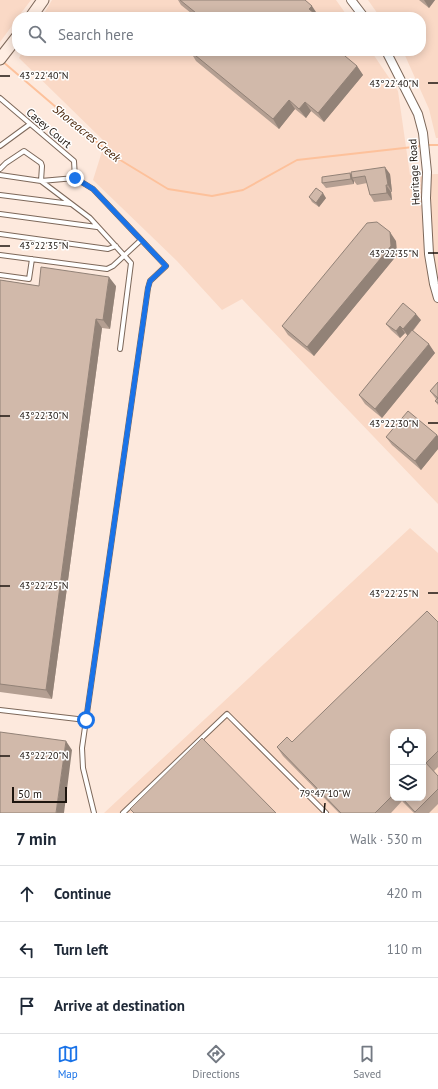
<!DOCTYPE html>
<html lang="en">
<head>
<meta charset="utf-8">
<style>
  body { margin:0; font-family:"PT Sans",sans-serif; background:#f6f6f7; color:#1f2937 }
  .controls { position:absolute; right:12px; bottom:12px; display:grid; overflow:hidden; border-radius:8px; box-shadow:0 2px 10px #0003 }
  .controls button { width:36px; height:36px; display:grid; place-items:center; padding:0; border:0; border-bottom:1px solid #e0e1e3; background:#fff; color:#1f2937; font:20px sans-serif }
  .scale { position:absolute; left:12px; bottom:10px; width:55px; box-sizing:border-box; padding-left:4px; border:2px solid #1d150f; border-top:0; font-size:11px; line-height:14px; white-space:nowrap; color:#1d150f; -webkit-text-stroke:3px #fff; paint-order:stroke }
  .stop { position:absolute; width:12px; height:12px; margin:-9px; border:3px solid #1a73e8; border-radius:50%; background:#fff }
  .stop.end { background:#1a73e8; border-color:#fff; box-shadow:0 1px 4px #0008 }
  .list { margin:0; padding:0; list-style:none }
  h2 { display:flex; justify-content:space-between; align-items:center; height:52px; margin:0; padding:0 16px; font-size:17px }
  h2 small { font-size:13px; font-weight:400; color:#747a83 }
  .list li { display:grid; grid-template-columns:26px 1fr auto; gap:12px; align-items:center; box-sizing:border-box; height:56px; padding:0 16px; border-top:1px solid #e0e1e3 }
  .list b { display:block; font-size:15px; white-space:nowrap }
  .list em { font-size:13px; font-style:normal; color:#747a83 }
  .icon { flex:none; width:22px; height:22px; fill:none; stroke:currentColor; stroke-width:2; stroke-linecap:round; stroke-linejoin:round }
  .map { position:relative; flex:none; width:438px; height:813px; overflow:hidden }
  .search { position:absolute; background:#fff; box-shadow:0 2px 10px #0003; left:12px; right:12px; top:12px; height:44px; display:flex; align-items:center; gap:10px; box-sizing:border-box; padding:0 14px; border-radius:16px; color:#747a83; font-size:15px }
  .sheet { height:220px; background:#fff }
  nav { display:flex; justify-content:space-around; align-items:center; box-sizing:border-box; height:56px; border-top:1px solid #e0e1e3; background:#fff; font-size:11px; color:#747a83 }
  nav a { display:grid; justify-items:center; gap:2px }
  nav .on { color:#1a73e8 }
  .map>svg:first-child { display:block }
  .built { fill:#fad9c6; fill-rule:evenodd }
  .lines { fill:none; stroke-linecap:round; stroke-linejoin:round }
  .stream { stroke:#fdc19b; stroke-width:2 }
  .lane-casing { stroke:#7d685a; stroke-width:6 }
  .street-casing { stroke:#7d685a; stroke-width:10 }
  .secondary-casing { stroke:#7d685a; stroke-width:13 }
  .lane { stroke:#fff; stroke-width:4 }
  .street { stroke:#fff; stroke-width:8 }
  .secondary { stroke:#ffeee3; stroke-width:11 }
  .wall { fill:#b49f92; fill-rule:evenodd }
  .shaded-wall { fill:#928277 }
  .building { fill:#d1b9aa; stroke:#928277 }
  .route { stroke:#1a73e8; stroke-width:5 }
  .ticks { fill:none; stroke:#1d150f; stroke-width:1.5 }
  .labels { text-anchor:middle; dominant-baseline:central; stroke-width:3; stroke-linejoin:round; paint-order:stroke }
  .street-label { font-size:11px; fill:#1d150f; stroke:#fff }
  .water-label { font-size:12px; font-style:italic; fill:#472205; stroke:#fff }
  .ticks-label { font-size:10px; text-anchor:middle; fill:#1d150f; stroke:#fff; stroke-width:3; stroke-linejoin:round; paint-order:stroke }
</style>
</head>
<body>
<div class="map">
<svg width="438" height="813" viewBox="0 0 438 813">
  <rect width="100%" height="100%" fill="#fde9dd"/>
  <path class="built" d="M 0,0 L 31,0 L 18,17 L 17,17 L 17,19 L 0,42 Z
    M 52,0 L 336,0 L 348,17 L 42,17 Z
    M 368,0 L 438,0 L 438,138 L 436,138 L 429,109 L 403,51 L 421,51 L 421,17 L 380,17 Z
    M 23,51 L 371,51 L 398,91 L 410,175 L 438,174 L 438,504 L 242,299 L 222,310 L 177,261 L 93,180 L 105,142 L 19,58 Z
    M 410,528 L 438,553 L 438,813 L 104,813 ZM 393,732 L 423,732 L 423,798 L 393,798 Z"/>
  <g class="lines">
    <path class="stream" d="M 2,61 L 112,155 L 168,189 L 212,196 L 243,190 L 297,160 L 422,146
      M 426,145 L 438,145"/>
    <g class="lane-casing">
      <path id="lane" d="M 0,98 L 74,161 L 75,178
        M 0,146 L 30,124
        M 0,169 L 6,163 L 24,151 L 41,163 L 42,166 L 41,181 L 90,218 L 131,263 L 120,349
        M 0,175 L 41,181 L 75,178 L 93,189 L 166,266 L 150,281 L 148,288 L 82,748 L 83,768 L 94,813
        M 0,195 L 71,204
        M 0,214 L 97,227
        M 0,234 L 108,249 L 116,246
        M 0,255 L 107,269 L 113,266 L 141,240
        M 0,275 L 29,279 L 32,259
        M 0,710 L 86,720
        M 123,813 L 227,714 L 326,813"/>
    </g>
    <g class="street-casing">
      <path id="street" d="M 351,0 L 364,17
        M 386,51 L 418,114 L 423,133 L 427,172 L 426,198 L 429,254 L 434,284 L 438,298"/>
    </g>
    <g class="secondary-casing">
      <path id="secondary" d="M 31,17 L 43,0
        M 0,59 L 17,37"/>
    </g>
    <use href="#lane" class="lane"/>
    <use href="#street" class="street"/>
    <use href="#secondary" class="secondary"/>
  </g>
  <path class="wall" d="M 178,0 L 305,0 L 318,15 L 317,16 L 319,17 L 196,17 L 181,5 Z
    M 419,0 L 435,0 L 429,8 Z
    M 190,51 L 357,66 L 363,75 L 324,122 L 311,111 L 306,118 L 295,109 L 279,129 L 196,61 Z
    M 350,173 L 351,175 L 390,174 L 392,192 L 391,192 L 392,200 L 374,202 L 370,195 L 367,183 L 357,185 L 354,181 L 354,184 L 326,188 L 322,183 Z
    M 309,197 L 326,198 L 319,207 L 312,202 Z
    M 396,241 L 397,255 L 314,356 L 288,335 L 282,326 Z
    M 0,280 L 39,286 L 116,286 L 110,329 L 102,328 L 52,699 L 0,692 Z
    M 421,320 L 413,331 L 435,353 L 382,418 L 365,404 L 359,395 L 408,336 L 405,333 L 400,338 L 391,330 L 386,324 Z
    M 438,382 L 438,405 L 435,401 L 436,399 L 430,391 Z
    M 438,436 L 438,449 L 421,470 L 392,445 L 386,437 Z
    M 438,622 L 438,767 L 434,771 L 438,776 L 438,804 L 429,813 L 414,813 L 402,801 L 391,813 L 339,813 L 283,756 L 277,747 L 292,742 ZM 393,732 L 423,798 L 393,798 Z"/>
  <path class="shaded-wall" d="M 424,0 L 435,0 L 429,8 Z
    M 312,6 L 318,15 L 316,17 L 309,9 Z
    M 357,66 L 363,75 L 324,122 L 318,113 Z
    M 289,100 L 295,109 L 279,129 L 273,119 Z
    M 305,102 L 311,111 L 306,118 L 299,109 Z
    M 385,167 L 390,174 L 392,192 L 388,185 Z
    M 350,173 L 353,178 L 352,178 L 354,181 L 354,184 L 351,179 Z
    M 386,185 L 391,192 L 392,200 L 387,193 Z
    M 323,193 L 326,198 L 319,207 L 316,203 Z
    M 390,232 L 396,241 L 397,255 L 314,356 L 307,347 Z
    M 109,277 L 116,286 L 110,329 L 103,320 Z
    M 416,314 L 421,320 L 408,336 L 403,329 Z
    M 96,319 L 102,328 L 52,699 L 46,690 Z
    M 400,326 L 405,333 L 400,338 L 396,331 Z
    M 429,344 L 435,353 L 382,418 L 375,409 Z
    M 437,435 L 438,436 L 438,449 L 421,470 L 415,461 Z
    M 66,741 L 72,750 L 64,813 L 56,813 Z"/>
  <path class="building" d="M 180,0 L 305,0 L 312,6 L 309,9 L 319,17 L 201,17 Z
    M 190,51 L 339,51 L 357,66 L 318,113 L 305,102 L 299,109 L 289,100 L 273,119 Z
    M 385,167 L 388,185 L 386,185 L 387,193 L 370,195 L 365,176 L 352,178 L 351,172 Z
    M 350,173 L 351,179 L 322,183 L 322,177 Z
    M 316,188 L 323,193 L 316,203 L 309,197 Z
    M 377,222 L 390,232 L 391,246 L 307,347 L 282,326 L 367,223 Z
    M 41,267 L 109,277 L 103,320 L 96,319 L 46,690 L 0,684 L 0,280 L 39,286 Z
    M 403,303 L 416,314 L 403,329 L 400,326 L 396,331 L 386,324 Z
    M 412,330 L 429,344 L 375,409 L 359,395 Z
    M 438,382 L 438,403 L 435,401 L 438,398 L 430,391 Z
    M 408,411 L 437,435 L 415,461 L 386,437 Z
    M 427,611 L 438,622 L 438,751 L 426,763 L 438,776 L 438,789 L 415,812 L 402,798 L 423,798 L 423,732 L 393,732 L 393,795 L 375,813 L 341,813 L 277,747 L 287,737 L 292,742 Z
    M 0,732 L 66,741 L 56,813 L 0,813 Z
    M 202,738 L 276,813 L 134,813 L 130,809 Z"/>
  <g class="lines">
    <path class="route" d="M 75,178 L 93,189 L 166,266 L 150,281 L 148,288 L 86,720"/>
  </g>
  <path class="ticks" d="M 0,76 L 10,76M 428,83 L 438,83M 0,246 L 10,246M 428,253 L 438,253M 0,416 L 10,416M 428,423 L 438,423M 0,586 L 10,586M 428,593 L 438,593M 0,756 L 10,756M 324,813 L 325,803"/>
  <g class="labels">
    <g class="street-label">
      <text transform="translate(49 128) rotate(40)">Casey Court</text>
      <text transform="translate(414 172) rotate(-93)">Heritage Road</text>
    </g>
    <g class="water-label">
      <text transform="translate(87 133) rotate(39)">Shoreacres Creek</text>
    </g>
  </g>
  <g class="ticks-label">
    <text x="44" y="79">43°22'40"N</text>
    <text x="394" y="87">43°22'40"N</text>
    <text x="44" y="249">43°22'35"N</text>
    <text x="394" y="257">43°22'35"N</text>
    <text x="44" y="419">43°22'30"N</text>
    <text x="394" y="427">43°22'30"N</text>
    <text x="44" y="589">43°22'25"N</text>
    <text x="394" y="597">43°22'25"N</text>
    <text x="44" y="759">43°22'20"N</text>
    <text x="325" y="797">79°47'10"W</text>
  </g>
</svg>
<div class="controls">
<button><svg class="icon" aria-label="locate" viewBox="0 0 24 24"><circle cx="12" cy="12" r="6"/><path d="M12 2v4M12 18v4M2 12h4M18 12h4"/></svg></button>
<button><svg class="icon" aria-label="layers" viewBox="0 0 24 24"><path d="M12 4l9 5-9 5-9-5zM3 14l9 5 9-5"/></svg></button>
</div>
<div class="scale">50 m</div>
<div class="stop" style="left:86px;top:720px"></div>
<div class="stop end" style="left:75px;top:178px"></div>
<div class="search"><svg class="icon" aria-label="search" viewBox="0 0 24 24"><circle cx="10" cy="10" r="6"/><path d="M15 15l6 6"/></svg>Search here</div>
</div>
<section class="sheet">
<h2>7 min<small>Walk · 530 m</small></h2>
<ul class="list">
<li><svg class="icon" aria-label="ahead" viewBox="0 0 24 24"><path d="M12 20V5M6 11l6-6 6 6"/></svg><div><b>Continue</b></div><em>420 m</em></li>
<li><svg class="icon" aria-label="left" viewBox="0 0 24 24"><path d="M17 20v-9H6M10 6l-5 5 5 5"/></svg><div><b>Turn left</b></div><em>110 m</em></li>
<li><svg class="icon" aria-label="arrive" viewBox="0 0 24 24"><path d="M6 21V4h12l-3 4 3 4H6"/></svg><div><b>Arrive at destination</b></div></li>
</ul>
</section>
<nav>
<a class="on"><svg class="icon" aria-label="map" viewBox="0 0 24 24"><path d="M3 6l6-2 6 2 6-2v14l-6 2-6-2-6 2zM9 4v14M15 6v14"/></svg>Map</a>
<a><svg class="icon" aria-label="directions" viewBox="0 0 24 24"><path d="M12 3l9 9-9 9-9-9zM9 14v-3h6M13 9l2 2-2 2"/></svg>Directions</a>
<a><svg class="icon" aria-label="saved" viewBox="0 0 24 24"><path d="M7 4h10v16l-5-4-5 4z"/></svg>Saved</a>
</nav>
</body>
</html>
